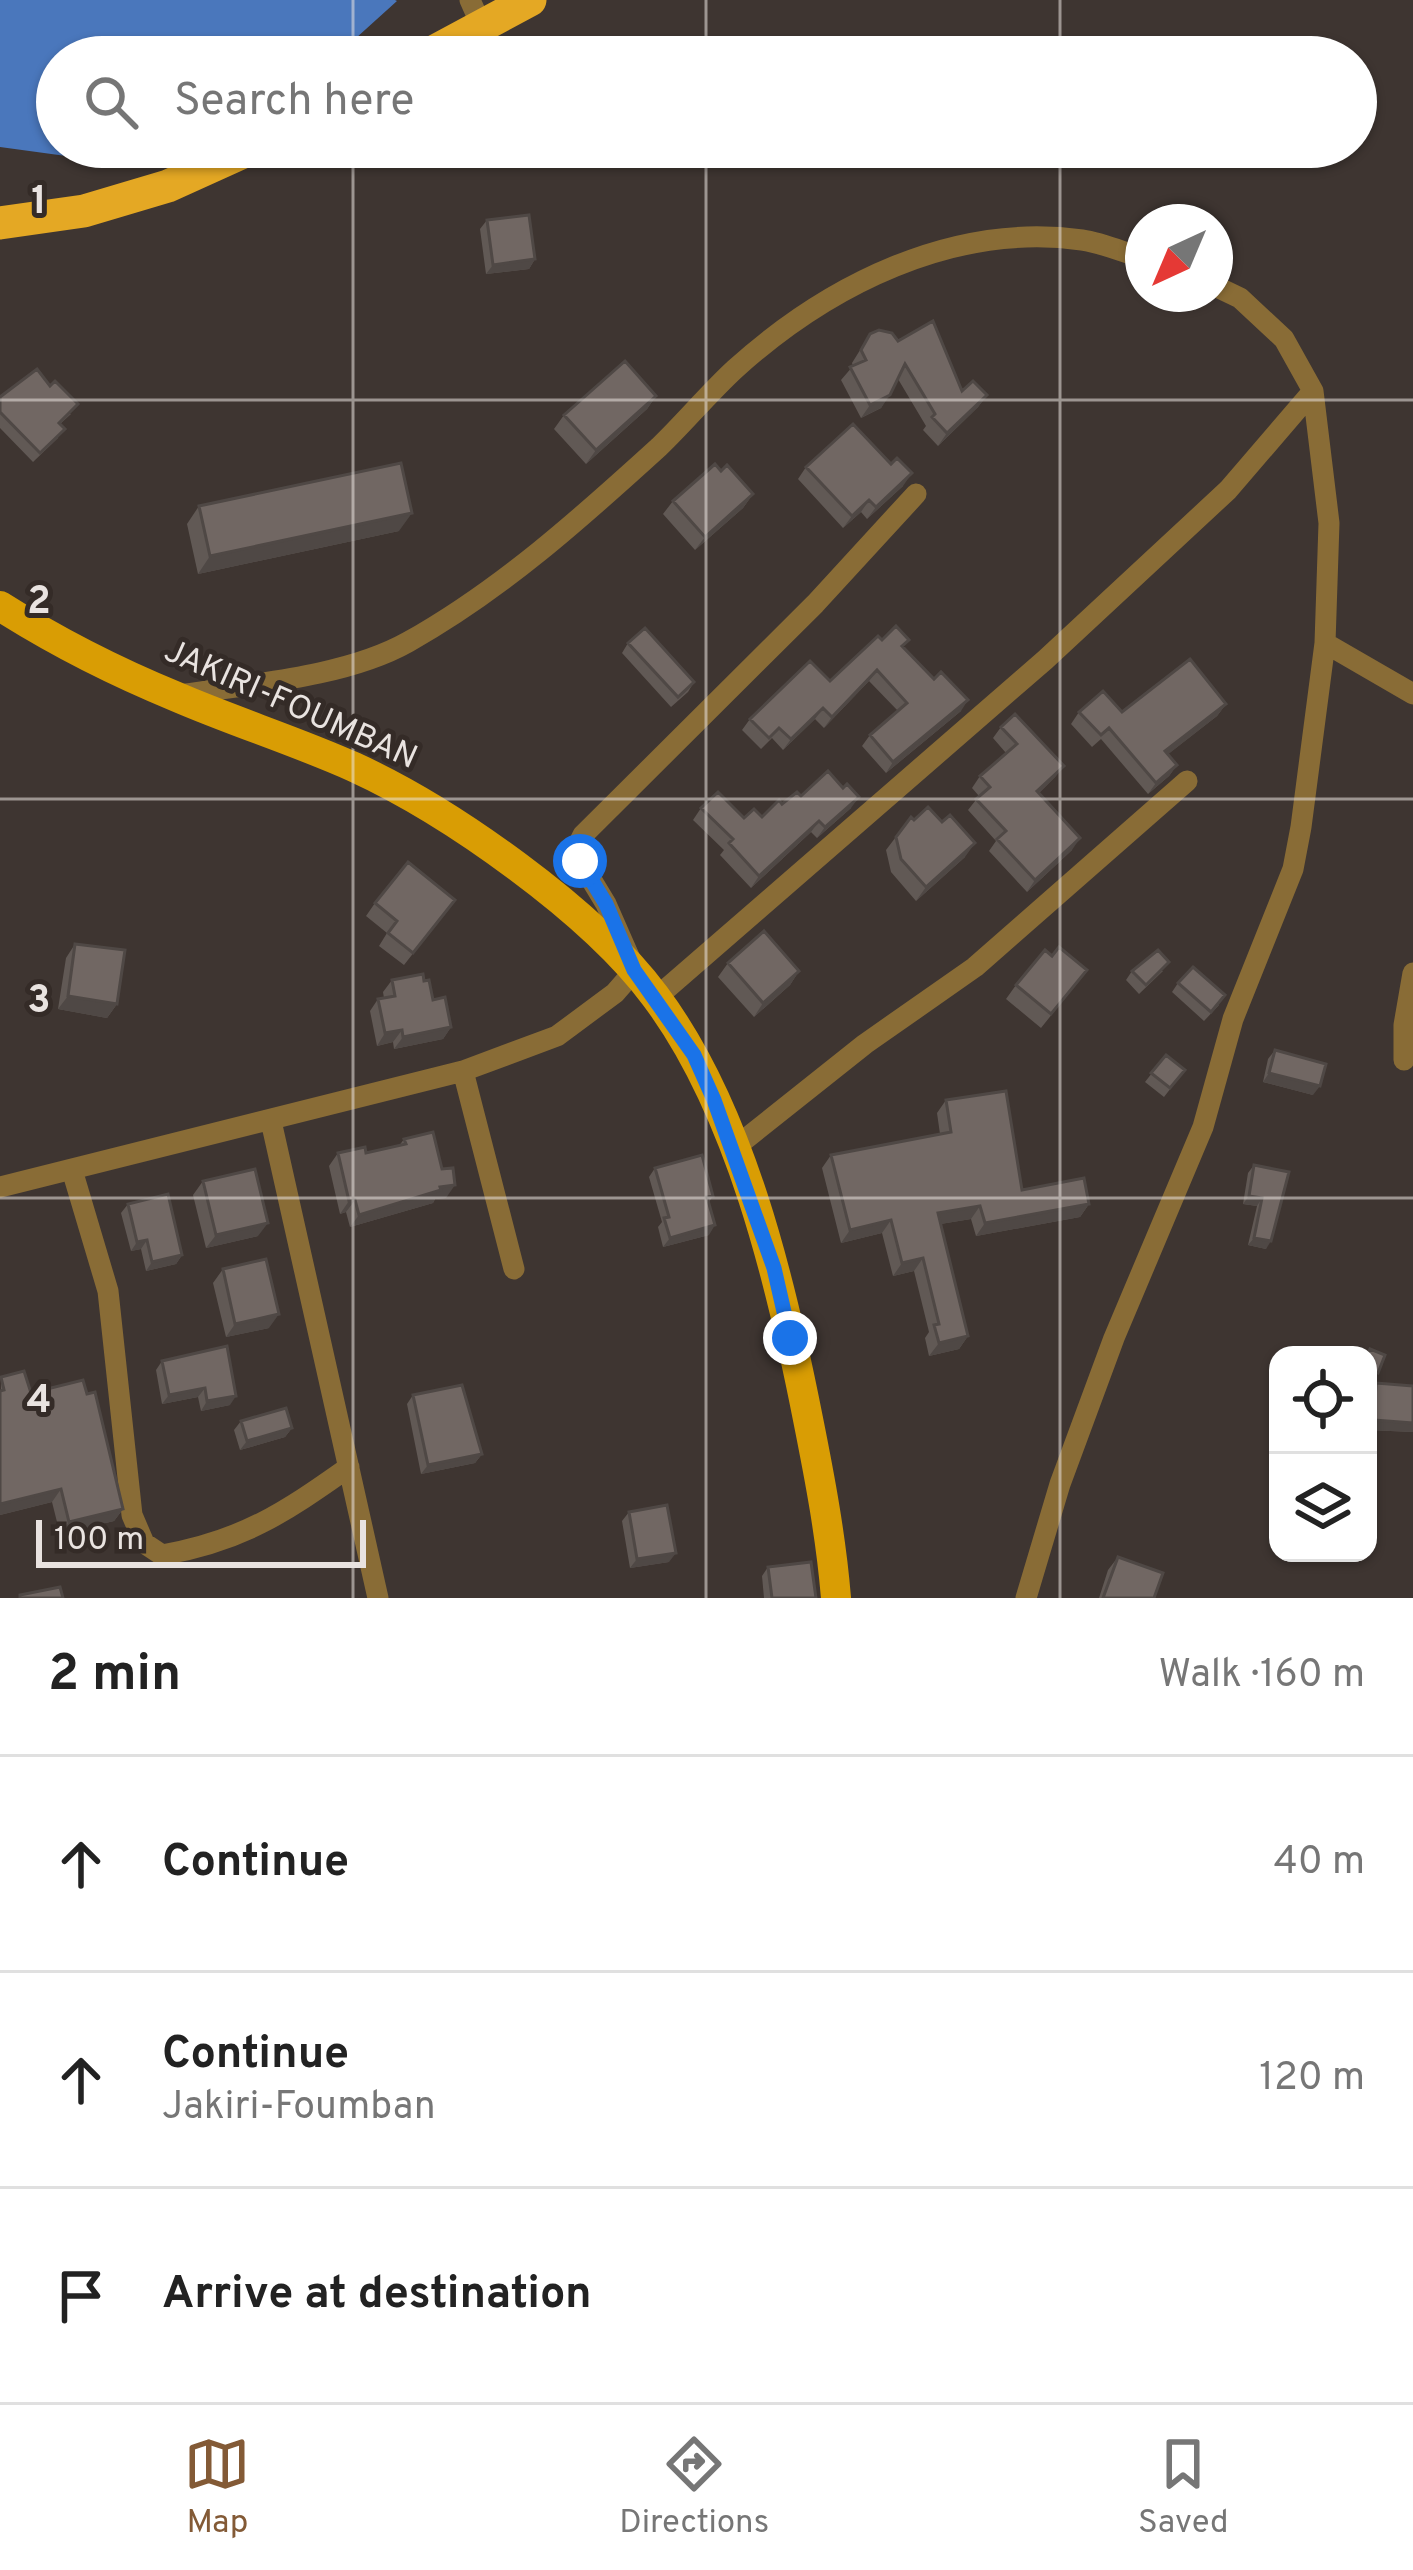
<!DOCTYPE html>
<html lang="en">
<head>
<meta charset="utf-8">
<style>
  body { margin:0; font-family:Overpass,sans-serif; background:#f6f6f6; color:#222 }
  .controls { position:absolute; right:36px; bottom:36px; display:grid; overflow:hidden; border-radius:24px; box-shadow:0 3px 9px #0004 }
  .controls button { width:108px; height:108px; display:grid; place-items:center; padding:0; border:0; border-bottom:3px solid #e0e0e0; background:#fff; color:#222; font:60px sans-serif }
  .compass { position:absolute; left:1125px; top:204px; width:108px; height:108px; border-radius:50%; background:#fff; box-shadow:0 3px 9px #0004; rotate:224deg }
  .scale { position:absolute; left:36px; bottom:30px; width:330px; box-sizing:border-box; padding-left:12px; border:6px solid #e9e3e0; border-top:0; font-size:33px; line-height:42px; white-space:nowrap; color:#e9e3e0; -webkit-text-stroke:9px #342b27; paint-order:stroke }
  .stop { position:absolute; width:36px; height:36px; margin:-27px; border:9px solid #1a73e8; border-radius:50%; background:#fff }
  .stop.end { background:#1a73e8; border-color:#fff; box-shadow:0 3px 12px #0008 }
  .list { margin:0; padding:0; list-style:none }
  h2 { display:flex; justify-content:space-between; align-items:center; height:156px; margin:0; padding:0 48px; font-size:51px }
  h2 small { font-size:39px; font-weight:400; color:#767676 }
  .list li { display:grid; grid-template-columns:78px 1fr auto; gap:36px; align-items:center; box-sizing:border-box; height:216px; padding:0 48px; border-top:3px solid #e0e0e0 }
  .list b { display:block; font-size:45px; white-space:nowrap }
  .list p { margin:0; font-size:39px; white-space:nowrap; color:#767676 }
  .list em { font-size:39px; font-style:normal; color:#767676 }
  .icon { flex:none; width:66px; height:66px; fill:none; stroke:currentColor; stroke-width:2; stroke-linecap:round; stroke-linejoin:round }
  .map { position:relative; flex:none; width:1413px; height:1598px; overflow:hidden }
  .search { position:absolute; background:#fff; box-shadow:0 3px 9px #0004; left:36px; right:36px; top:36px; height:132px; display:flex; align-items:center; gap:30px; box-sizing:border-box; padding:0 42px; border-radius:66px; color:#767676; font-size:45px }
  .sheet { height:804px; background:#fff }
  nav { display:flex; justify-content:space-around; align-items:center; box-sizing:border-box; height:168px; border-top:3px solid #e0e0e0; background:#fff; font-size:33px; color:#767676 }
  nav a { display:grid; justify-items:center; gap:6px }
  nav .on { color:#835a36 }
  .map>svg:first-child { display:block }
  .water { fill:#4a77bc }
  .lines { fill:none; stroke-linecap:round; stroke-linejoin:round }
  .minor { stroke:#896c36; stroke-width:21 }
  .primary { stroke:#d99d04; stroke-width:30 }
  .trunk { stroke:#e4a824; stroke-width:33 }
  .wall { fill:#615955 }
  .shaded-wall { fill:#4f4845 }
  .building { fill:#716763; stroke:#4f4845; stroke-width:3 }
  .route { stroke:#1a73e8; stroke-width:15 }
  .grid { fill:none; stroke:#e9e3e0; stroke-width:3; stroke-opacity:0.55 }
  .labels { text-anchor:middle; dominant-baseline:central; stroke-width:10; stroke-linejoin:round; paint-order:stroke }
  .street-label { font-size:33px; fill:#e9e3e0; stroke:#342b27 }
  .grid-label { font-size:39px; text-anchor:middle; font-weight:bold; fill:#e9e3e0; stroke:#342b27; stroke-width:10; stroke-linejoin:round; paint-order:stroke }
</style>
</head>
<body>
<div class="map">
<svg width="1413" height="1598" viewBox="0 0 1413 1598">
  <rect width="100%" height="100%" fill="#3e3531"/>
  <path class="water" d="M 0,0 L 395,0 L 397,1 L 335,57 L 57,57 L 57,147 L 129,147 L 88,159 L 0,147 Z"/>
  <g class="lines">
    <path class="minor" d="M 470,0 L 482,27
      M 1325,643 L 1413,694
      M 179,695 C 250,684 346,677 408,642 C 501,590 581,518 659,447 C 685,422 708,394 735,369 C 828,285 953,222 1082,240 C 1102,243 1123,252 1143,258
      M 657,997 L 1045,660 L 1228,490 L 1313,391
      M 1404,1060 L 1404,1025 L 1413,973
      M 463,1071 L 514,1269
      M 271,1121 L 378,1598
      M 733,1149 L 865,1044 L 975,967 L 1187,781
      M 72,1170 L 108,1291 L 132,1515 L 144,1543 L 162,1555 C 242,1541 284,1513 349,1467
      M 0,1187 L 463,1071 L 557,1036 L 615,993 L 635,970 L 606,904 L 580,861 L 577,847 L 583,835 L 815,604 L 916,494
      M 1026,1598 L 1060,1484 L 1114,1338 L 1203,1127 L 1233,1019 L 1293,869 L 1301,827 L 1325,643 L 1329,523 L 1313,391 L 1284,339 L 1240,298 L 1215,286"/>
    <path class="primary" d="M 0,606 C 55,641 116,672 177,697 C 235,722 296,741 354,767 C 450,811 592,911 655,996 C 740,1109 781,1282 808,1419 C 820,1479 831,1537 836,1598"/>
    <path class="trunk" d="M 424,57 L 530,0
      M 0,223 L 84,211 L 168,186 L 254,147"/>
  </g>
  <path class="wall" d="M 487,220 L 535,259 L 529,269 L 486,274 L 480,229 Z
    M 870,334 L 898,341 L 962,391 L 987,395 L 978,407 L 938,446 L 923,430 L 926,426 L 898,379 L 881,408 L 861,418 L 841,380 L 853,366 L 852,363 Z
    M 656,396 L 647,409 L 586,464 L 554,429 L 564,415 Z
    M 0,397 L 71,414 L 60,424 L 58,438 L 33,462 L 0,428 Z
    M 891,464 L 903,486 L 867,519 L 861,512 L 843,528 L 798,479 L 806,467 Z
    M 721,471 L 753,494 L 743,508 L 695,550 L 663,514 L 673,501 Z
    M 199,506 L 399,531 L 198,574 L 187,524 Z
    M 882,640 L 903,647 L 961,711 L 886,773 L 862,746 L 870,735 L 898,711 L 869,681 L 824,728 L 815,719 L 783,750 L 772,738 L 761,749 L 742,730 L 750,719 L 830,681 Z
    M 628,643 L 694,682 L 688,692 L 671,707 L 622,653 Z
    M 1226,704 L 1217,716 L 1168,754 L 1177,765 L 1169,776 L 1148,794 L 1101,739 L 1092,747 L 1071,724 L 1079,712 L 1122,712 Z
    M 1001,727 L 1064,766 L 1055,777 L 1039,793 L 1072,850 L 1027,892 L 989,851 L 996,841 L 968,810 L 979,796 L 972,788 L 980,776 L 1006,753 L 993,738 Z
    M 782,804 L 851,808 L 817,838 L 811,832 L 751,888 L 720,855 L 724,850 L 693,820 L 701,808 L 744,818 L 762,817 Z
    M 911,817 L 965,857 L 916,901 L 891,872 L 886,850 Z
    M 455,900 L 404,965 L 379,946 L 387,933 L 366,916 L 375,903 Z
    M 75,944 L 117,1004 L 107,1018 L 58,1009 L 66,958 Z
    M 728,963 L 799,971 L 790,985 L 754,1017 L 718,977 Z
    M 1132,971 L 1163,971 L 1139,994 L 1126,980 Z
    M 392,980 L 424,981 L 433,1000 L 451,1027 L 443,1039 L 394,1049 L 393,1042 L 377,1046 L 370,1011 L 378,999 L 384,998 L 383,992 Z
    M 1077,983 L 1041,1028 L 1006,999 L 1016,985 Z
    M 1178,983 L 1219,1005 L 1204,1021 L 1172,992 Z
    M 1275,1050 L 1313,1095 L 1263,1082 L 1268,1059 Z
    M 1166,1055 L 1185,1070 L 1164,1097 L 1145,1082 Z
    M 946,1100 L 1022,1190 L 1089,1204 L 1080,1217 L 976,1236 L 971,1219 L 940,1224 L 968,1336 L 959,1349 L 929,1356 L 925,1338 L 929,1332 L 914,1271 L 893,1276 L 882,1233 L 841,1243 L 822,1168 L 831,1155 L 940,1134 L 937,1113 Z
    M 404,1139 L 446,1198 L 435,1199 L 433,1203 L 350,1227 L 346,1212 L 340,1214 L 329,1166 L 338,1153 L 366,1153 L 399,1146 Z
    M 1254,1165 L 1289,1172 L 1266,1249 L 1248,1245 L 1257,1206 L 1243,1204 L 1248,1173 Z
    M 655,1168 L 713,1196 L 709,1202 L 709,1235 L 663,1247 L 658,1227 L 662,1222 L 649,1177 Z
    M 203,1181 L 258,1236 L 206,1248 L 193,1195 Z
    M 128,1204 L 182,1255 L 176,1264 L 146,1271 L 141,1249 L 131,1251 L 121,1213 Z
    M 223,1269 L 269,1328 L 226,1337 L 213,1283 Z
    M 162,1361 L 230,1405 L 201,1411 L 198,1397 L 162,1404 L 156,1370 Z
    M 1,1377 L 31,1393 L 123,1509 L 114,1521 L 60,1534 L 52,1502 L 0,1515 Z
    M 1376,1383 L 1413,1386 L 1413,1432 L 1368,1430 L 1370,1393 Z
    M 413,1395 L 482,1454 L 475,1463 L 421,1474 L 407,1404 Z
    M 241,1421 L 292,1428 L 285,1437 L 240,1450 L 234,1430 Z
    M 629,1512 L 669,1562 L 630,1568 L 622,1521 Z
    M 1118,1557 L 1154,1598 L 1099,1598 L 1108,1570 Z
    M 768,1567 L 816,1598 L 764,1598 L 762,1576 Z"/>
  <path class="shaded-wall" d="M 535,259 L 529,269 L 486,274 L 493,265 Z
    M 890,395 L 881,408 L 861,418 L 870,405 Z
    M 987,395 L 978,407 L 938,446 L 947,433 Z
    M 656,396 L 647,409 L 586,464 L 596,450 Z
    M 912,473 L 903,486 L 867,519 L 876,507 Z
    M 753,494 L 743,508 L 695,550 L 705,537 Z
    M 869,500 L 861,512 L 843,528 L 852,516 Z
    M 412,513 L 399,531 L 198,574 L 210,556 Z
    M 877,670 L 869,681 L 824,728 L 832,717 Z
    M 968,700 L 961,711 L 886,773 L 893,762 Z
    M 1226,704 L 1217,716 L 1157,763 L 1165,751 Z
    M 823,708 L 815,719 L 783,750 L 791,739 Z
    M 1177,765 L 1169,776 L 1148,794 L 1156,783 Z
    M 1064,766 L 1055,777 L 1029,802 L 1037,791 Z
    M 859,797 L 851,808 L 817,838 L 825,827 Z
    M 819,821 L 811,832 L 751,888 L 759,876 Z
    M 1080,838 L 1072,850 L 1027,892 L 1035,880 Z
    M 975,843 L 965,857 L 916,901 L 926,887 Z
    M 799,971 L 790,985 L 754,1017 L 763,1003 Z
    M 68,996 L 117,1004 L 107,1018 L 58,1009 Z
    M 451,1027 L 443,1039 L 394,1049 L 403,1037 Z
    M 402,1030 L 393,1042 L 377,1046 L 385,1033 Z
    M 1269,1073 L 1320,1086 L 1313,1095 L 1263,1082 Z
    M 455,1185 L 446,1198 L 435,1199 L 433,1203 L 350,1227 L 359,1215 L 440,1187 Z
    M 1249,1196 L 1262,1198 L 1257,1206 L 1243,1204 Z
    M 355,1200 L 346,1212 L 340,1214 L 349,1201 Z
    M 1089,1204 L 1080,1217 L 976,1236 L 985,1223 Z
    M 980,1206 L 971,1219 L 929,1226 L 938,1213 Z
    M 891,1220 L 882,1233 L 841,1243 L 850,1230 Z
    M 268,1223 L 258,1236 L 206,1248 L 216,1235 Z
    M 715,1225 L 709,1235 L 663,1247 L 670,1238 Z
    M 1254,1238 L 1271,1241 L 1266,1249 L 1248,1245 Z
    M 147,1240 L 141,1249 L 131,1251 L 137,1242 Z
    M 182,1255 L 176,1264 L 146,1271 L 152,1262 Z
    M 923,1258 L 914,1271 L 893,1276 L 902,1263 Z
    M 279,1314 L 269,1328 L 226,1337 L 235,1324 Z
    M 968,1336 L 959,1349 L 929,1356 L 939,1343 Z
    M 205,1388 L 198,1397 L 162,1404 L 169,1395 Z
    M 236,1396 L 230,1405 L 201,1411 L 207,1401 Z
    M 1374,1420 L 1413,1423 L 1413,1432 L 1368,1430 Z
    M 292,1428 L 285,1437 L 240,1450 L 247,1441 Z
    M 482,1454 L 475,1463 L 421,1474 L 428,1465 Z
    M 61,1489 L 52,1502 L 0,1515 L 0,1504 Z
    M 123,1509 L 114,1521 L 60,1534 L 69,1522 Z
    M 676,1553 L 669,1562 L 630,1568 L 637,1559 Z"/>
  <path class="building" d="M 529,215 L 535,259 L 493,265 L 487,220 Z
    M 933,321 L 962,391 L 973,381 L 987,395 L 947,433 L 932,417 L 935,414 L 905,364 L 890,395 L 870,405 L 850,367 L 866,360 L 861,350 L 870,334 L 879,330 L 892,333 L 898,341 Z
    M 625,361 L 656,396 L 596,450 L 564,415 Z
    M 37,369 L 50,386 L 55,381 L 78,404 L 59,423 L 65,429 L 40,453 L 0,412 L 0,397 Z
    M 853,424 L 891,464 L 897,458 L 912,473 L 876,507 L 869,500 L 852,516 L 806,467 Z
    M 401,463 L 412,513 L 210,556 L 199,506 Z
    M 715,464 L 721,471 L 727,465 L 753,494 L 705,537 L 673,501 Z
    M 896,626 L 909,640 L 902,646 L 934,679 L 941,672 L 968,700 L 893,762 L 870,735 L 907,703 L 877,670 L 832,717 L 823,708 L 791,739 L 779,728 L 769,738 L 750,719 L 810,661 L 830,681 L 878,636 L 882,640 Z
    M 645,628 L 694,682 L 678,697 L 628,643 Z
    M 1190,659 L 1226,704 L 1165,751 L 1177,765 L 1156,783 L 1109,728 L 1101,735 L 1079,712 L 1103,691 L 1122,712 Z
    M 1015,714 L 1064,766 L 1037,791 L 1080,838 L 1035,880 L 997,839 L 1006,831 L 976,799 L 990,787 L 980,776 L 1017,744 L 1001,727 Z
    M 828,771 L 843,788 L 847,784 L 859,797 L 825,827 L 819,821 L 759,876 L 729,843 L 733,839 L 701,808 L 718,792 L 744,818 L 754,809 L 762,817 L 779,800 L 782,804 L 797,792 L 801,796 Z
    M 928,807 L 942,822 L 950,815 L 975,843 L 926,887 L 901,859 L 896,837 L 911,817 L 914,820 Z
    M 408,862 L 455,900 L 413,953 L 388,933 L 397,921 L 375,903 Z
    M 764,931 L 799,971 L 763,1003 L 728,963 Z
    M 75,944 L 125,950 L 117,1004 L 68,996 Z
    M 1059,947 L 1087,970 L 1051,1014 L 1016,985 L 1045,950 L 1052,956 Z
    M 1158,950 L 1169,962 L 1146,985 L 1132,971 Z
    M 1193,967 L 1225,995 L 1211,1012 L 1178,983 Z
    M 423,974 L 424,981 L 429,980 L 433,1000 L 445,997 L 451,1027 L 403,1037 L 402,1030 L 385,1033 L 378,999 L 395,996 L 392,980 Z
    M 1275,1050 L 1326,1064 L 1320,1086 L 1269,1073 Z
    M 1166,1055 L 1185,1070 L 1170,1088 L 1151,1073 Z
    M 1006,1091 L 1022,1190 L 1084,1178 L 1089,1204 L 985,1223 L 980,1206 L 938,1213 L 968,1336 L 939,1343 L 934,1325 L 939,1324 L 923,1258 L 902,1263 L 891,1220 L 850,1230 L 831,1155 L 951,1132 L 946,1100 Z
    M 433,1132 L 442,1169 L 453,1168 L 455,1185 L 440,1187 L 441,1190 L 359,1215 L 355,1200 L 349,1201 L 338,1153 L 365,1147 L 366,1153 L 406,1144 L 404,1139 Z
    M 702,1155 L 713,1196 L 707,1197 L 715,1225 L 670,1238 L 664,1218 L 669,1217 L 655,1168 Z
    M 1254,1165 L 1289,1172 L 1271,1241 L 1254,1238 L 1262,1198 L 1249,1196 Z
    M 255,1169 L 268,1223 L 216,1235 L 203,1181 Z
    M 168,1194 L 182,1255 L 152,1262 L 147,1240 L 137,1242 L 128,1204 Z
    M 266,1259 L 279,1314 L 235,1324 L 223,1269 Z
    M 227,1346 L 236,1396 L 207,1401 L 205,1388 L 169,1395 L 162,1361 Z
    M 1370,1349 L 1385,1355 L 1378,1373 L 1368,1369 L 1367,1355 Z
    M 24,1371 L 31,1393 L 83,1380 L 87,1394 L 95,1392 L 123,1509 L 69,1522 L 61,1489 L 0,1504 L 0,1391 L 4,1390 L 1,1377 Z
    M 1376,1383 L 1413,1386 L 1413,1423 L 1374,1420 Z
    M 462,1385 L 482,1454 L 428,1465 L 413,1395 Z
    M 286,1408 L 292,1428 L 247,1441 L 241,1421 Z
    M 667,1505 L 676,1553 L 637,1559 L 629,1512 Z
    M 1118,1557 L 1163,1573 L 1154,1598 L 1103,1598 Z
    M 811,1562 L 816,1598 L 772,1598 L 768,1567 Z
    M 60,1587 L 63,1598 L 20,1598 L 20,1595 Z"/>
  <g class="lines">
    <path class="route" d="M 580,861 L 606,904 L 634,970 L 694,1055 L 714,1100 L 774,1268 L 790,1338"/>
  </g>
  <path class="grid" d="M 353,0 L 353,57M 706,0 L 706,57M 1060,0 L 1060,57M 353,147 L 353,1598M 706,147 L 706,1598M 1060,147 L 1060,1598M 0,400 L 1413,400M 0,799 L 1413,799M 0,1198 L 1413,1198"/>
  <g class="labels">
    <g class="street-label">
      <text transform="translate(290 706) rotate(24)">JAKIRI-FOUMBAN</text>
    </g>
  </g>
  <g class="grid-label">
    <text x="39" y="213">1</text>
    <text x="39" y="613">2</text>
    <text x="39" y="1012">3</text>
    <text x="39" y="1412">4</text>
  </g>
</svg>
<div class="controls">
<button><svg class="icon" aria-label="locate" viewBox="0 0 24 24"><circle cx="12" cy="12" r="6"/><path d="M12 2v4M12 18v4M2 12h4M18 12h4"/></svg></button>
<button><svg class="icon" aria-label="layers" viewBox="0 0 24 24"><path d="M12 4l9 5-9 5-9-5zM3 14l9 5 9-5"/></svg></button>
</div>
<svg class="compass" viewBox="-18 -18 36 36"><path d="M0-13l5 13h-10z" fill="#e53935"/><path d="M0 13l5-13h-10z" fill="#767676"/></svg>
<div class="scale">100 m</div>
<div class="stop" style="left:580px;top:861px"></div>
<div class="stop end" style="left:790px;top:1338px"></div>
<div class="search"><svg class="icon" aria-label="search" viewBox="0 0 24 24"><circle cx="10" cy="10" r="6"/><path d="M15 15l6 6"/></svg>Search here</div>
</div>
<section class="sheet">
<h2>2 min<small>Walk · 160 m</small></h2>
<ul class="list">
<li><svg class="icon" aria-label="ahead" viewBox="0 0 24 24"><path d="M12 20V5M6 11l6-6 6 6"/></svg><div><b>Continue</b></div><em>40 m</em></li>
<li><svg class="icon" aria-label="ahead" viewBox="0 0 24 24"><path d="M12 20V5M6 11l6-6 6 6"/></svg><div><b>Continue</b><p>Jakiri-Foumban</p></div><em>120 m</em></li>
<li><svg class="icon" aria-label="arrive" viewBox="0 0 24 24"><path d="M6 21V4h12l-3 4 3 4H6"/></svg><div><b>Arrive at destination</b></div></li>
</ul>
</section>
<nav>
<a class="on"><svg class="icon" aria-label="map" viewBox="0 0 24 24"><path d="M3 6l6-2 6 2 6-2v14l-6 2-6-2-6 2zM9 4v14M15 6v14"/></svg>Map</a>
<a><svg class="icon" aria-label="directions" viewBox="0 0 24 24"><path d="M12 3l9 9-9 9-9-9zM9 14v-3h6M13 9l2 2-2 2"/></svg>Directions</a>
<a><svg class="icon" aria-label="saved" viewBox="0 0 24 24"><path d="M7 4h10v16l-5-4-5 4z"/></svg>Saved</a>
</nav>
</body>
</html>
